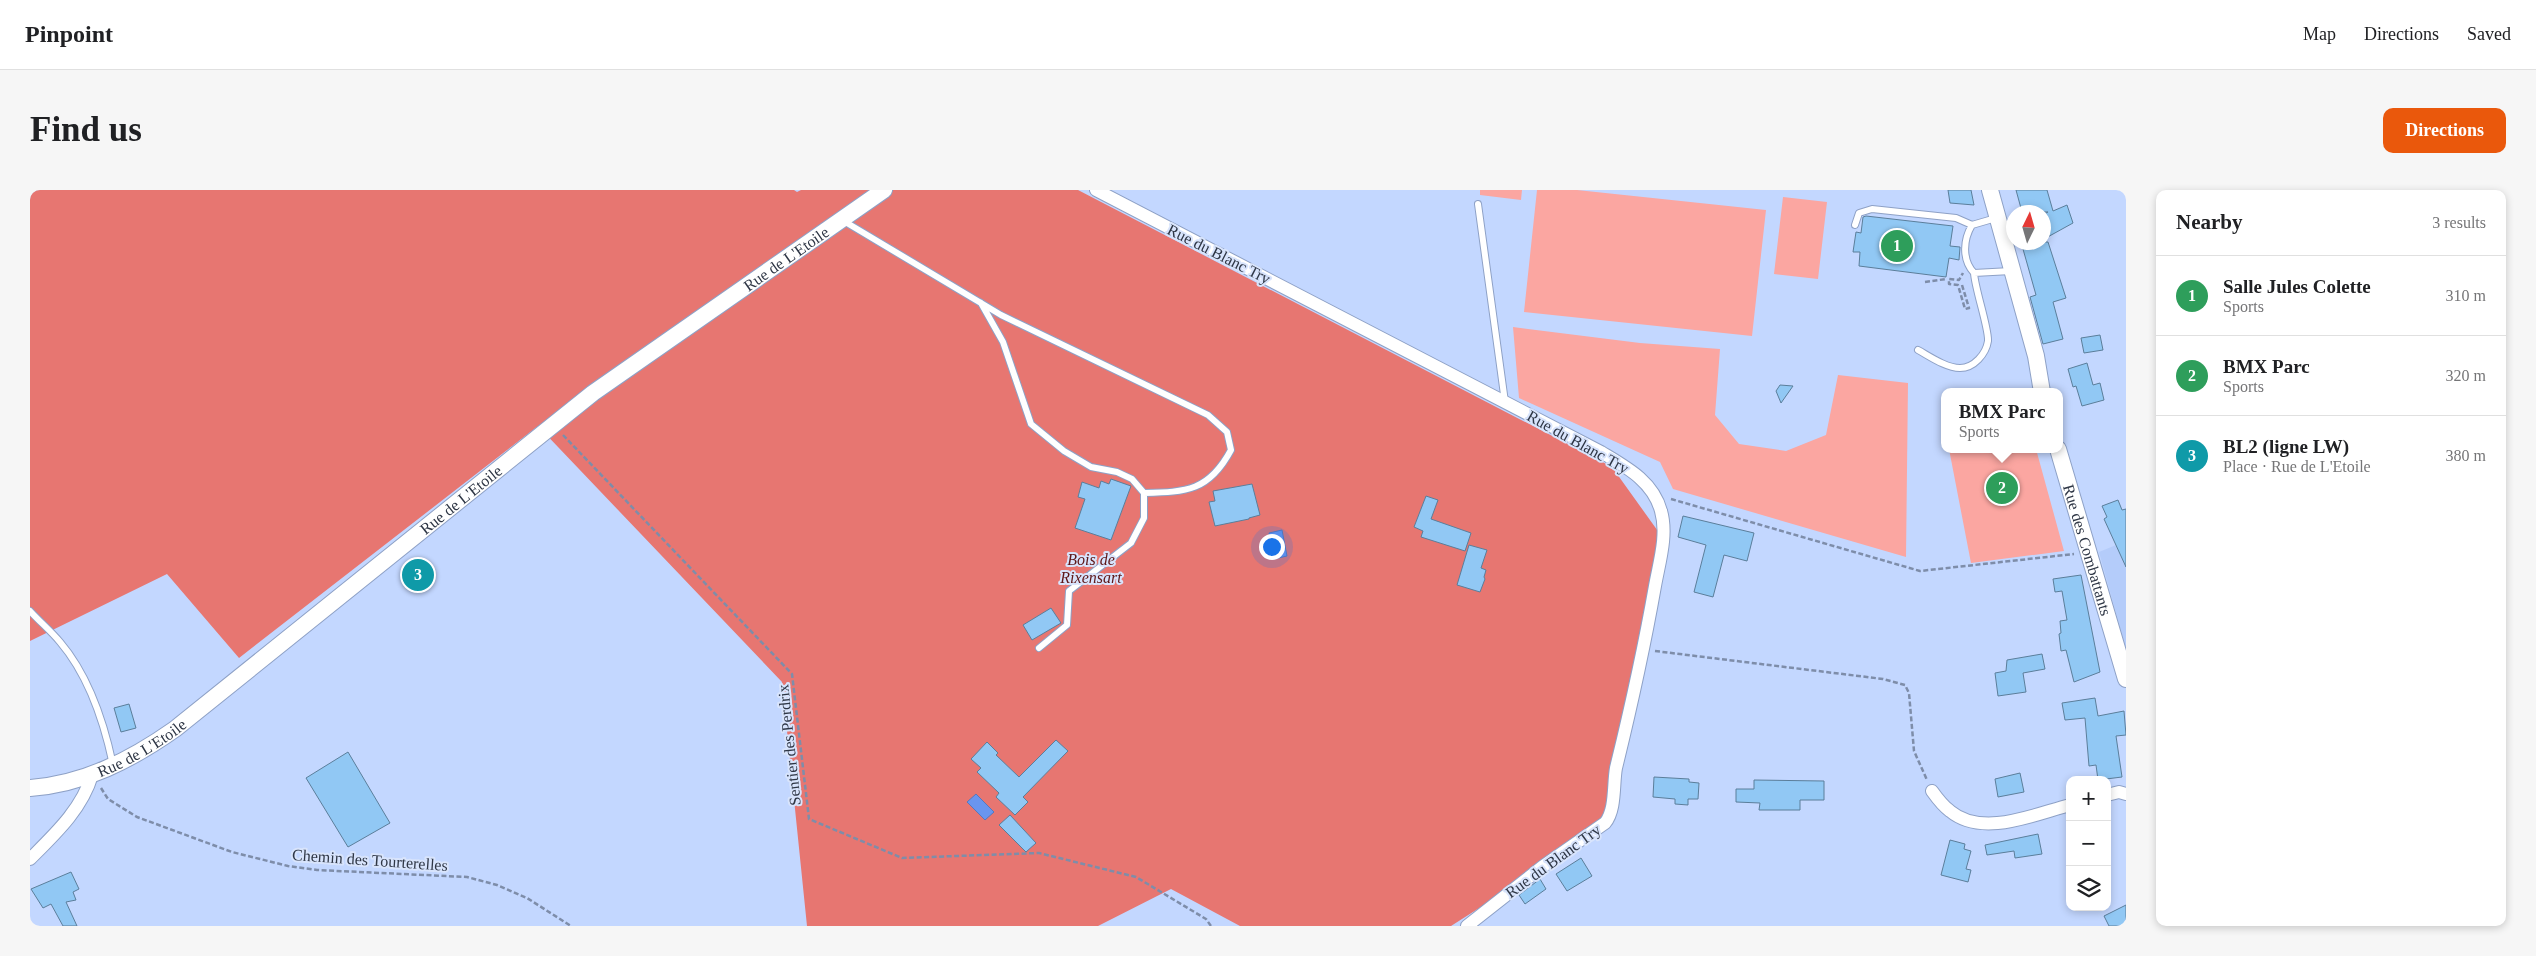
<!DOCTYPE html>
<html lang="en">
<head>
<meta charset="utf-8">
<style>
  body { margin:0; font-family:Georgia,serif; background:#f6f6f6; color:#202124 }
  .controls { position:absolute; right:15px; bottom:15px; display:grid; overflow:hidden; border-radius:10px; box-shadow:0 2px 8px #0003 }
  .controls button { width:45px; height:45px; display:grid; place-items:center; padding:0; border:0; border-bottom:1px solid #e0e0e0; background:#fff; color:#202124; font:25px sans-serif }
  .compass { position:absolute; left:1976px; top:15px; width:45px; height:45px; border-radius:50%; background:#fff; box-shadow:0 2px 8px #0003; rotate:5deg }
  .you { position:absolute; left:1241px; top:356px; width:18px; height:18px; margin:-12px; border:4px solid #fff; border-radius:50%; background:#1a73e8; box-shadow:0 0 0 8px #1a73e833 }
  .badge { display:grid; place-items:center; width:32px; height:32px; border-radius:50%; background:#ea580c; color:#fff; font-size:16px; font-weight:700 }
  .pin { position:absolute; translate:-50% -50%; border:2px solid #fff; box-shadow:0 1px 5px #0006 }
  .popup { position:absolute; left:1911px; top:198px; width:122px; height:65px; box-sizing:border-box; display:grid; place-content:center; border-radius:10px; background:#fff; filter:drop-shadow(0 1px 4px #0005); font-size:16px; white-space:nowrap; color:#757577 }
  .popup b { font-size:19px; color:#202124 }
  .popup::after { content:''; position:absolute; left:50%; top:100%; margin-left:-10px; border:10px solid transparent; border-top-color:#fff }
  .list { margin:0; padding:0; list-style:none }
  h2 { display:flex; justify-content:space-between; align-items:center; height:65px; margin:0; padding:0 20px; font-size:21px }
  h2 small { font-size:16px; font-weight:400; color:#757577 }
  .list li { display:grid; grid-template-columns:32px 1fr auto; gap:15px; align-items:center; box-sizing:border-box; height:80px; padding:0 20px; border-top:1px solid #e0e0e0 }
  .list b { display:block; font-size:19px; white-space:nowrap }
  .list p { margin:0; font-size:16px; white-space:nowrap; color:#757577 }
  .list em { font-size:16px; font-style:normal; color:#757577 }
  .icon { flex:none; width:28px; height:28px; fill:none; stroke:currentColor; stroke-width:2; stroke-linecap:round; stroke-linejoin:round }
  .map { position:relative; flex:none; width:2096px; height:736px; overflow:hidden; border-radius:10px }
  header { display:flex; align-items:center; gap:30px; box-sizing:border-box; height:70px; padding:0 25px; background:#fff; border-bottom:1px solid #e0e0e0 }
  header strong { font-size:24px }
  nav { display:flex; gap:28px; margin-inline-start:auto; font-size:18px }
  .intro { display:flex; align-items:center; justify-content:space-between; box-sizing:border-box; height:120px; padding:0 30px }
  h1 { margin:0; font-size:35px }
  .button { padding:12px 22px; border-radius:10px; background:#ea580c; color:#fff; font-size:18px; font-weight:700 }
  main { display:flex; gap:30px; padding:0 30px }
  aside { flex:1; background:#fff; border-radius:10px; box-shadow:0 2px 8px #0003 }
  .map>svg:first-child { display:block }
  .built { fill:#b4ccfa }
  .green { fill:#fba6a1 }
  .forest { fill:#e77671 }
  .water { fill:#6a95ee; stroke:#5878bb }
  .building { fill:#91c8f4; stroke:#5b7e9a }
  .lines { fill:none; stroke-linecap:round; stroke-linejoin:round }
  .service-casing { stroke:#8ea1c6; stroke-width:8 }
  .minor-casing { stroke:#8ea1c6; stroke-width:14 }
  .tertiary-casing { stroke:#8ea1c6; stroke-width:18 }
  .path { stroke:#7e8da9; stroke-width:2.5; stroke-dasharray:5 2.5; stroke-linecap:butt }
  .service { stroke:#fff; stroke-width:6 }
  .minor { stroke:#fff; stroke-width:12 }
  .tertiary { stroke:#fff; stroke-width:16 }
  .labels { text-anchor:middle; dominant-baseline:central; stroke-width:4; stroke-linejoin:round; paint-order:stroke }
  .street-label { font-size:16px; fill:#2e3645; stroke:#d8e4fc }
  .park-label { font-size:16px; font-style:italic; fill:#5e1719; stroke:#d8e4fc }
</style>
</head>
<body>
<header>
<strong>Pinpoint</strong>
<nav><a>Map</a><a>Directions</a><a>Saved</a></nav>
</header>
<div class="intro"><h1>Find us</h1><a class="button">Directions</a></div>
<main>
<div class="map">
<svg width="2096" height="736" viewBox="0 0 2096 736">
  <rect width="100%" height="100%" fill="#c3d7ff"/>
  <path class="built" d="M 2096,351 L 2096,459 L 2069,362 Z"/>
  <path class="green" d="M 1450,0 L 1492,0 L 1491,10 L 1450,5 Z
    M 1507,0 L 1547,0 L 1736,20 L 1722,146 L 1494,122 Z
    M 1753,7 L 1797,12 L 1788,89 L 1744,84 Z
    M 1483,137 L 1610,153 L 1690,159 L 1685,225 L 1709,254 L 1756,261 L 1796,245 L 1808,185 L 1878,193 L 1876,367 L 1643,299 L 1630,272 L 1489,208 Z
    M 1919,259 L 2006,259 L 2034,361 L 1941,373 Z"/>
  <path class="forest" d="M 0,0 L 764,0 L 767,2 L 771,0 L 1048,0 L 1582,277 L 1630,344 L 1572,640 L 1421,736 L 1210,736 L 1141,699 L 1068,736 L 777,736 L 752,492 L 508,236 L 209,468 L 137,384 L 0,451 Z"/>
  <path class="water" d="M 1252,340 L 1257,366 L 1244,369 L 1239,343 Z
    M 946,604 L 964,622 L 955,630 L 937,612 Z"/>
  <path class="building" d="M 1918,0 L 1941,0 L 1944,15 L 1920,13 Z
    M 1986,0 L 2017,0 L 2023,21 L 2037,15 L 2043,33 L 2014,49 L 2014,24 L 2018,22 L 1992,22 Z
    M 1836,26 L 1923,36 L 1920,56 L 1930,57 L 1929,70 L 1919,68 L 1916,87 L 1829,76 L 1830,62 L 1823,62 L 1826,42 L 1831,43 L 1833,27 Z
    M 1991,52 L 2018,52 L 2036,108 L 2023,112 L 2033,149 L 2013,154 L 2000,107 L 2006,105 Z
    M 2070,145 L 2073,160 L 2054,163 L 2051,148 Z
    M 2057,173 L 2063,195 L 2070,193 L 2074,210 L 2052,216 L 2046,196 L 2043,197 L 2038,179 Z
    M 1750,195 L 1763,196 L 1751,213 L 1746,201 Z
    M 1081,289 L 1101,296 L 1081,350 L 1045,338 L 1055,309 L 1048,307 L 1052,292 L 1069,298 L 1071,291 L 1079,294 Z
    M 1222,294 L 1230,325 L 1219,328 L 1219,329 L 1185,336 L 1179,312 L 1185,311 L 1183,301 Z
    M 1396,306 L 1408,310 L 1401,329 L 1441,343 L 1435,361 L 1391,347 L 1393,341 L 1384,337 Z
    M 2088,310 L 2092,320 L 2096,319 L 2096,377 L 2074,329 L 2077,327 L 2072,316 Z
    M 1653,326 L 1724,343 L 1717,371 L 1694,365 L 1683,407 L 1664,402 L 1676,355 L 1648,347 Z
    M 1439,355 L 1457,360 L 1451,378 L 1456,380 L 1454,387 L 1455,389 L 1450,402 L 1427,395 Z
    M 2051,385 L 2070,482 L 2044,492 L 2036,460 L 2031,461 L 2029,444 L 2031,443 L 2030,431 L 2037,430 L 2032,401 L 2025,402 L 2023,389 Z
    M 1021,418 L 1031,433 L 1002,450 L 993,435 Z
    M 2012,464 L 2015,479 L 1993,483 L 1996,502 L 1968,506 L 1965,483 L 1976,481 L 1977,470 Z
    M 2065,508 L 2068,526 L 2094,521 L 2096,545 L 2086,546 L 2092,587 L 2068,590 L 2066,575 L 2059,576 L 2055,528 L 2035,530 L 2032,513 Z
    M 99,514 L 106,538 L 91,542 L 84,518 Z
    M 1026,550 L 1038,561 L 993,607 L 998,612 L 985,625 L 966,607 L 969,603 L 947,582 L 951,578 L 941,569 L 957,552 L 968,563 L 966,565 L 989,587 Z
    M 318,562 L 360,633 L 318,657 L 276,588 Z
    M 1990,583 L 1994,602 L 1968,607 L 1965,589 Z
    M 1624,587 L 1659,589 L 1659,592 L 1669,593 L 1668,609 L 1658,609 L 1658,615 L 1645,614 L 1645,609 L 1623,607 Z
    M 1724,590 L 1794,591 L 1794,610 L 1770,610 L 1770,620 L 1729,620 L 1730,613 L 1706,612 L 1706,599 L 1724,599 Z
    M 980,625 L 1006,653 L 996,662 L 969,635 Z
    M 2008,644 L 2012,664 L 1985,668 L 1984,661 L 1957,665 L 1955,655 Z
    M 1920,650 L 1935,654 L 1934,659 L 1941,661 L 1936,679 L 1941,680 L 1938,692 L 1911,685 Z
    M 1551,668 L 1562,686 L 1537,701 L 1526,684 Z
    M 41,682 L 49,699 L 43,702 L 46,710 L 36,712 L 47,736 L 33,736 L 21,714 L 13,718 L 1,699 Z
    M 1510,689 L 1516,699 L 1495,714 L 1489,705 Z
    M 2096,715 L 2096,736 L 2079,736 L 2074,726 Z"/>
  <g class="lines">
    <g class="service-casing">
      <path id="service" d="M 1448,14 L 1475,212
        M 1966,28 L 1942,35 C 1933,50 1932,70 1944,83 L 1981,81
        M 812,30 L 971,125 L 1178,225 L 1197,242 L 1201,260 C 1179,301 1157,302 1114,303 L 1114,328 L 1101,353 L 1039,401 L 1037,435 L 1009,458
        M 1825,35 L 1829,23 L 1842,19 L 1926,28 L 1942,35
        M 951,113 L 973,152 L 1001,234 L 1034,261 L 1061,277 L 1087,282 L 1102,289 L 1114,303
        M 1888,160 C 1899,166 1916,178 1930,178 C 1944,178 1956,164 1958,151 C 1959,139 1945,99 1944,83
        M 0,421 C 10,432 21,441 30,452 C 59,486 74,532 83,575"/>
    </g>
    <g class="minor-casing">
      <path id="minor" d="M 1066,0 L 1571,262 C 1596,277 1623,291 1631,321 C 1638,345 1629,373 1625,396 C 1614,458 1601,517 1586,578 C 1583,594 1586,620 1575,633 L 1512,677 L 1437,736
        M 1902,601 C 1907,608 1913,616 1920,621 C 1952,648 2005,624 2040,615
        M 2077,605 L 2089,602 L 2096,604
        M 0,669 C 25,644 52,619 62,585"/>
    </g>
    <g class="tertiary-casing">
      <g id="tertiary">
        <path d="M 1960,0 L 2006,166 L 2012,202"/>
        <path id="s1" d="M 2028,259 L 2096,489"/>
        <path id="s2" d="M 0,598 C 54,594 101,570 145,539 L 563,203 L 854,0"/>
      </g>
    </g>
    <path class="path" d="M 1895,92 L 1916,89
      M 1932,95 L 1939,118 L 1935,119 L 1928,95 L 1919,94 L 1919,89 L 1929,90 L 1933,83
      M 533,245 L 762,484 L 779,629 L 872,668 L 1009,663 L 1106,687 L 1176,729 L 1181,736
      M 1641,309 L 1890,381 L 2044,364
      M 1625,461 L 1853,489 L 1875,495 L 1879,503 L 1884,561 L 1897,590
      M 71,598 L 78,609 L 107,627 L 202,662 L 258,676 L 287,680 L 437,687 L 467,695 L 497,708 L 541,736"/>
    <use href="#service" class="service"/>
    <use href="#minor" class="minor"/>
    <use href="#tertiary" class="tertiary"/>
  </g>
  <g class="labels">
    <g class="street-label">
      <text transform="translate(1189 64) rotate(27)">Rue du Blanc Try</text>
      <text stroke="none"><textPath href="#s2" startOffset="930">Rue de L'Etoile</textPath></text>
      <text transform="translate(1548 252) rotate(29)">Rue du Blanc Try</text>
      <text stroke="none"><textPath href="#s2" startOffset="525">Rue de L'Etoile</textPath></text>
      <text stroke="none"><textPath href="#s1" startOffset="105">Rue des Combattants</textPath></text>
      <text transform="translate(759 555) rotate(-96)">Sentier des Perdrix</text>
      <text stroke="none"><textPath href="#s2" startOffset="120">Rue de L'Etoile</textPath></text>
      <text transform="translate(340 670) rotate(4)">Chemin des Tourterelles</text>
      <text transform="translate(1523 671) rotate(-36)">Rue du Blanc Try</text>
    </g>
    <g class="park-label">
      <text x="1061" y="369">Bois de<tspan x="1061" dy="18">Rixensart</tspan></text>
    </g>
  </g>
</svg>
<div class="controls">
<button>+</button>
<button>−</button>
<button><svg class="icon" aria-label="layers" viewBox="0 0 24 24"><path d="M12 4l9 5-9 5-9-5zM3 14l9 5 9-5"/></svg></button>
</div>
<svg class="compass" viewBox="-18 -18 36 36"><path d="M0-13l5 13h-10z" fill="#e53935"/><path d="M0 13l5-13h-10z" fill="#757577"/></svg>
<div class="you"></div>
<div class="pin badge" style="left:1867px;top:56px;background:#2e9e5b">1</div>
<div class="pin badge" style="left:1972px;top:298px;background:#2e9e5b">2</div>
<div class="popup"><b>BMX Parc</b>Sports</div>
<div class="pin badge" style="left:388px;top:385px;background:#0f9aa8">3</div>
</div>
<aside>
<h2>Nearby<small>3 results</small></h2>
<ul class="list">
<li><span class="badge" style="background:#2e9e5b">1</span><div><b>Salle Jules Colette</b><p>Sports</p></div><em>310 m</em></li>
<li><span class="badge" style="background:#2e9e5b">2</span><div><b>BMX Parc</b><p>Sports</p></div><em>320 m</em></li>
<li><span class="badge" style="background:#0f9aa8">3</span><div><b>BL2 (ligne LW)</b><p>Place · Rue de L'Etoile</p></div><em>380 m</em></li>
</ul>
</aside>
</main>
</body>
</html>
